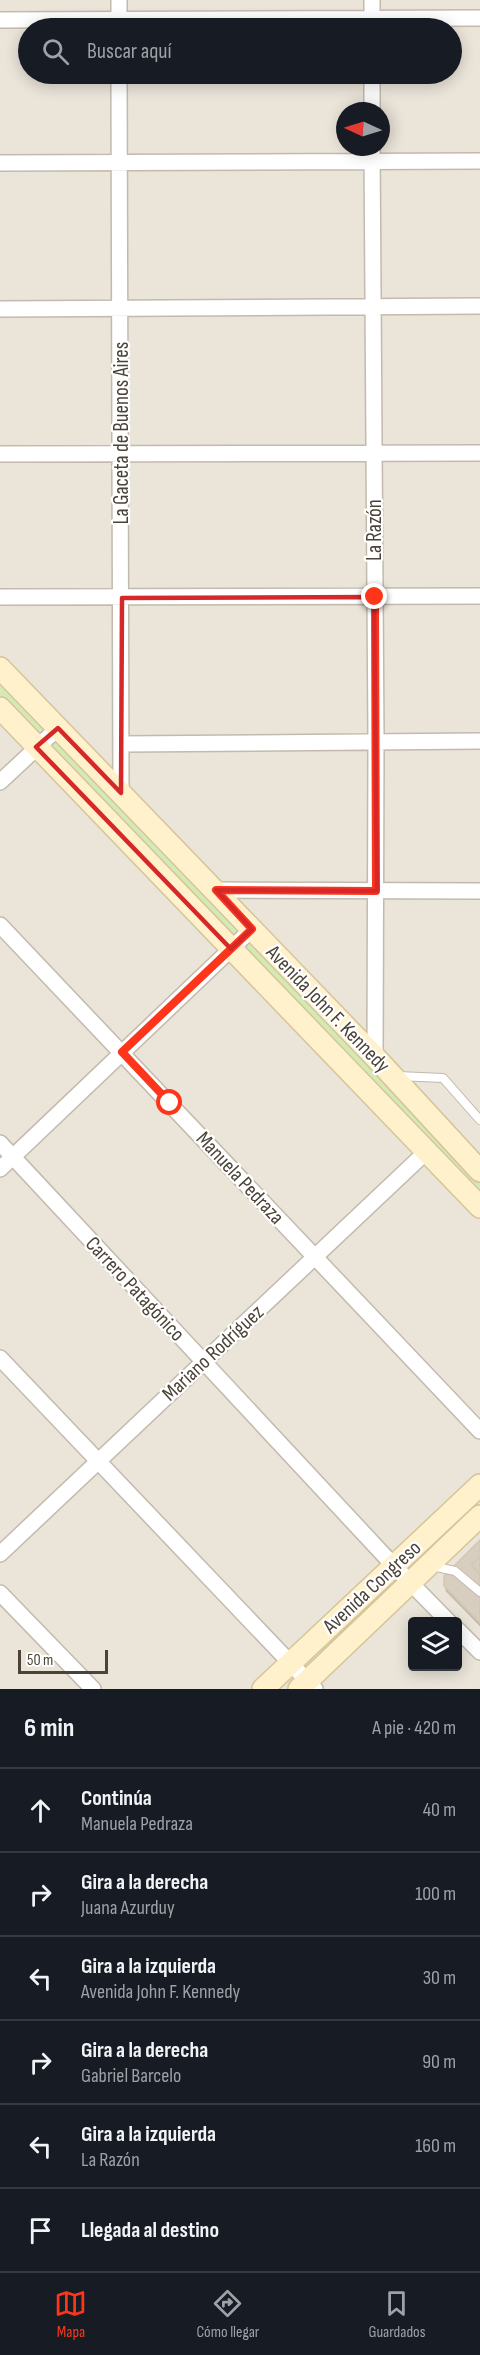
<!DOCTYPE html>
<html lang="es">
<head>
<meta charset="utf-8">
<style>
  body { margin:0; font-family:"Sofia Sans Condensed",sans-serif; background:#242831; color:#f1f3f6 }
  .controls { position:absolute; right:18px; bottom:18px; display:grid; overflow:hidden; border-radius:6px; box-shadow:0 3px 15px #0003 }
  .controls button { width:54px; height:54px; display:grid; place-items:center; padding:0; border:0; border-bottom:2px solid #363941; background:#171b24; color:#f1f3f6; font:30px sans-serif }
  .compass { position:absolute; left:336px; top:102px; width:54px; height:54px; border-radius:50%; background:#171b24; box-shadow:0 3px 15px #0003; rotate:274deg }
  .scale { position:absolute; left:18px; bottom:15px; width:90px; box-sizing:border-box; padding-left:6px; border:3px solid #4b4338; border-top:0; font-size:16px; line-height:21px; white-space:nowrap; color:#4b4338; -webkit-text-stroke:4px #fff; paint-order:stroke }
  .stop { position:absolute; width:18px; height:18px; margin:-14px; border:4px solid #fd361b; border-radius:50%; background:#fff }
  .stop.end { background:#fd361b; border-color:#fff; box-shadow:0 2px 6px #0008 }
  .list { margin:0; padding:0; list-style:none }
  h2 { display:flex; justify-content:space-between; align-items:center; height:78px; margin:0; padding:0 24px; font-size:26px }
  h2 small { font-size:20px; font-weight:400; color:#9ea1a6 }
  .list li { display:grid; grid-template-columns:39px 1fr auto; gap:18px; align-items:center; box-sizing:border-box; height:84px; padding:0 24px; border-top:2px solid #363941 }
  .list b { display:block; font-size:22px; white-space:nowrap }
  .list p { margin:0; font-size:20px; white-space:nowrap; color:#9ea1a6 }
  .list em { font-size:20px; font-style:normal; color:#9ea1a6 }
  .icon { flex:none; width:33px; height:33px; fill:none; stroke:currentColor; stroke-width:2; stroke-linecap:round; stroke-linejoin:round }
  .map { position:relative; flex:none; width:480px; height:1689px; overflow:hidden }
  .search { position:absolute; background:#171b24; box-shadow:0 3px 15px #0003; left:18px; right:18px; top:18px; height:66px; display:flex; align-items:center; gap:15px; box-sizing:border-box; padding:0 21px; border-radius:33px; color:#9ea1a6; font-size:22px }
  .sheet { height:582px; background:#171b24 }
  nav { display:flex; justify-content:space-around; align-items:center; box-sizing:border-box; height:84px; border-top:2px solid #363941; background:#171b24; font-size:16px; color:#9ea1a6 }
  nav a { display:grid; justify-items:center; gap:3px }
  nav .on { color:#fd361b }
  .map>svg:first-child { display:block }
  .residential { fill:#eae4d9; fill-rule:evenodd }
  .green { fill:#d3eab4 }
  .building { fill:#d8cec0; stroke:#d3c6b3; stroke-width:1.5; filter:url(#shadow) }
  .lines { fill:none; stroke-linecap:round; stroke-linejoin:round }
  .lane-casing { stroke:#c2baad; stroke-width:10 }
  .street-casing { stroke:#c2baad; stroke-width:18 }
  .secondary-casing { stroke:#d6c59a; stroke-width:24 }
  .lane { stroke:#fff; stroke-width:8 }
  .street { stroke:#fff; stroke-width:15 }
  .secondary { stroke:#fff1cc; stroke-width:21 }
  .route { stroke:#fd361b; stroke-width:8 }
  .marked { fill:none; stroke:#d62828; stroke-width:4.5; stroke-linejoin:round }
  .labels { text-anchor:middle; dominant-baseline:central; stroke-width:4.5; stroke-linejoin:round; paint-order:stroke }
  .street-label { font-size:21px; fill:#4b4338; stroke:#fff }
</style>
</head>
<body>
<div class="map">
<svg width="480" height="1689" viewBox="0 0 480 1689">
  <defs>
    <filter id="shadow"><feDropShadow dx="2.5" dy="4.5" stdDeviation="0" flood-color="#0004"/></filter>
  </defs>
  <rect width="100%" height="100%" fill="#f6f2eb"/>
  <path class="residential" d="M 0,0 L 480,0 L 480,1689 L 0,1689 ZM 28,28 L 452,28 L 452,74 L 28,74 ZM 345,111 L 381,111 L 381,147 L 345,147 ZM 412,1622 L 458,1622 L 458,1666 L 412,1666 Z"/>
  <path class="green" d="M 0,668 L 480,1171 L 480,1207 L 0,708 Z"/>
  <path class="building" d="M 480,1540 L 480,1623 L 444,1586 L 444,1576 Z
    M 480,1557 L 480,1575 L 471,1565 Z"/>
  <g class="lines">
    <g class="lane-casing">
      <path id="lane" d="M 398,1076 L 443,1078 L 480,1120
        M 432,1566 L 455,1571 L 480,1592"/>
    </g>
    <g class="street-casing">
      <path id="street" d="M 119,0 L 119,27
        M 372,0 L 372,28
        M 0,20 L 480,18
        M 119,74 L 121,793
        M 372,74 L 372,111
        M 372,147 L 376,741 L 375,1057
        M 0,163 L 480,161
        M 0,309 L 480,306
        M 0,454 L 480,453
        M 0,597 L 480,596
        M 122,744 L 480,741
        M 0,782 L 58,728
        M 216,890 L 480,891
        M 0,925 L 480,1431
        M 0,1143 L 394,1566 L 449,1622
        M 0,1169 L 252,929
        M 0,1358 L 315,1689
        M 0,1554 L 426,1152
        M 0,1593 L 93,1689
        M 458,1630 L 480,1652"/>
    </g>
    <g class="secondary-casing">
      <path id="secondary" d="M 0,668 L 375,1057 L 480,1171
        M 0,708 L 480,1207
        M 263,1689 L 480,1485
        M 299,1689 L 480,1516"/>
    </g>
    <use href="#lane" class="lane"/>
    <use href="#street" class="street"/>
    <use href="#secondary" class="secondary"/>
  </g>
  <g class="lines">
    <path class="route" d="M 170,1103 L 122,1052 L 252,929 L 216,890 L 376,891 L 375,597"/>
  </g>
  <path class="marked" d="M 374,597 L 377,891 L 216,890 L 252,929 L 231,949 L 36,747 L 58,728 L 121,793 L 122,598 Z"/>
  <g class="labels">
    <g class="street-label">
      <text transform="translate(121 433) rotate(-90)">La Gaceta de Buenos Aires</text>
      <text transform="translate(374 530) rotate(-90)">La Razón</text>
      <text transform="translate(328 1009) rotate(46)">Avenida John F. Kennedy</text>
      <text transform="translate(240 1178) rotate(47)">Manuela Pedraza</text>
      <text transform="translate(135 1289) rotate(47)">Carrero Patagónico</text>
      <text transform="translate(213 1353) rotate(-43)">Mariano Rodríguez</text>
      <text transform="translate(372 1587) rotate(-43)">Avenida Congreso</text>
    </g>
  </g>
</svg>
<div class="controls">
<button><svg class="icon" aria-label="layers" viewBox="0 0 24 24"><path d="M12 4l9 5-9 5-9-5zM3 14l9 5 9-5"/></svg></button>
</div>
<svg class="compass" viewBox="-18 -18 36 36"><path d="M0-13l5 13h-10z" fill="#e53935"/><path d="M0 13l5-13h-10z" fill="#9ea1a6"/></svg>
<div class="scale">50 m</div>
<div class="stop" style="left:170px;top:1103px"></div>
<div class="stop end" style="left:375px;top:597px"></div>
<div class="search"><svg class="icon" aria-label="search" viewBox="0 0 24 24"><circle cx="10" cy="10" r="6"/><path d="M15 15l6 6"/></svg>Buscar aquí</div>
</div>
<section class="sheet">
<h2>6 min<small>A pie · 420 m</small></h2>
<ul class="list">
<li><svg class="icon" aria-label="ahead" viewBox="0 0 24 24"><path d="M12 20V5M6 11l6-6 6 6"/></svg><div><b>Continúa</b><p>Manuela Pedraza</p></div><em>40 m</em></li>
<li><svg class="icon" aria-label="right" viewBox="0 0 24 24"><path d="M7 20v-9h11M14 6l5 5-5 5"/></svg><div><b>Gira a la derecha</b><p>Juana Azurduy</p></div><em>100 m</em></li>
<li><svg class="icon" aria-label="left" viewBox="0 0 24 24"><path d="M17 20v-9H6M10 6l-5 5 5 5"/></svg><div><b>Gira a la izquierda</b><p>Avenida John F. Kennedy</p></div><em>30 m</em></li>
<li><svg class="icon" aria-label="right" viewBox="0 0 24 24"><path d="M7 20v-9h11M14 6l5 5-5 5"/></svg><div><b>Gira a la derecha</b><p>Gabriel Barcelo</p></div><em>90 m</em></li>
<li><svg class="icon" aria-label="left" viewBox="0 0 24 24"><path d="M17 20v-9H6M10 6l-5 5 5 5"/></svg><div><b>Gira a la izquierda</b><p>La Razón</p></div><em>160 m</em></li>
<li><svg class="icon" aria-label="arrive" viewBox="0 0 24 24"><path d="M6 21V4h12l-3 4 3 4H6"/></svg><div><b>Llegada al destino</b></div></li>
</ul>
</section>
<nav>
<a class="on"><svg class="icon" aria-label="map" viewBox="0 0 24 24"><path d="M3 6l6-2 6 2 6-2v14l-6 2-6-2-6 2zM9 4v14M15 6v14"/></svg>Mapa</a>
<a><svg class="icon" aria-label="directions" viewBox="0 0 24 24"><path d="M12 3l9 9-9 9-9-9zM9 14v-3h6M13 9l2 2-2 2"/></svg>Cómo llegar</a>
<a><svg class="icon" aria-label="saved" viewBox="0 0 24 24"><path d="M7 4h10v16l-5-4-5 4z"/></svg>Guardados</a>
</nav>
</body>
</html>
